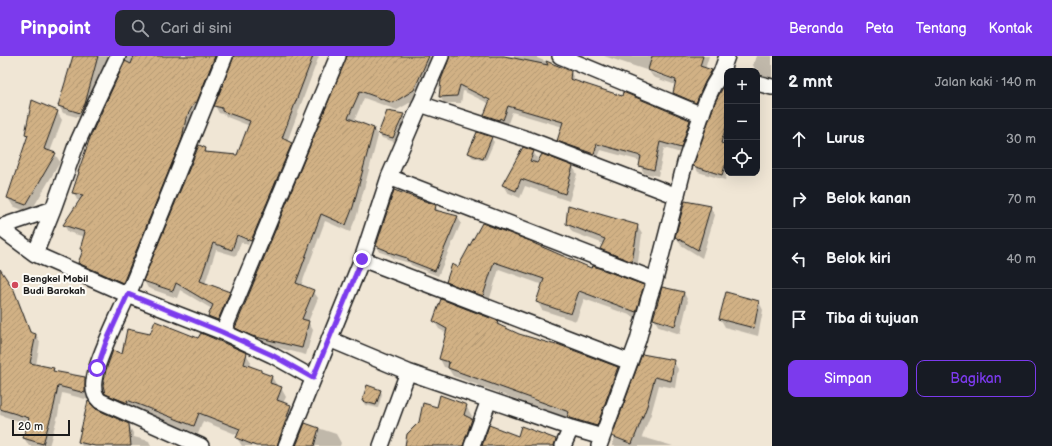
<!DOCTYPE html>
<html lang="id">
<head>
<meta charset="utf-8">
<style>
  body { margin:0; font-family:"Balsamiq Sans",sans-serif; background:#242831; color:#f1f3f6 }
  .controls { position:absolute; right:12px; top:12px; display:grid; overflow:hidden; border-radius:8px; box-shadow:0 4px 16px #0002 }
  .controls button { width:36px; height:36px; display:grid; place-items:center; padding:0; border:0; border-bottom:1px solid #363941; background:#171b24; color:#f1f3f6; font:20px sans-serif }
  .scale { position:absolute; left:12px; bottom:10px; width:58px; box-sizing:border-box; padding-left:4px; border:2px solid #1c1c1c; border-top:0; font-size:11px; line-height:14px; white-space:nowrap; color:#1c1c1c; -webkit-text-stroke:3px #fdfcf7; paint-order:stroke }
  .stop { position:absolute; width:12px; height:12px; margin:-9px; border:3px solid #7c3aed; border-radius:50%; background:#fff }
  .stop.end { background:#7c3aed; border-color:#fff; box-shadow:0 1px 4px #0008 }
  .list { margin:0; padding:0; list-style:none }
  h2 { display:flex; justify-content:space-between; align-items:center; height:52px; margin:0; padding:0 16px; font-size:17px }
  h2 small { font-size:13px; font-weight:400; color:#9ea1a6 }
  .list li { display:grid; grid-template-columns:26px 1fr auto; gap:12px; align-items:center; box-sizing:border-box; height:60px; padding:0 16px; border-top:1px solid #363941 }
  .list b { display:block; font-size:15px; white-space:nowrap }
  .list em { font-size:13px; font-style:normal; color:#9ea1a6 }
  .actions { display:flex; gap:8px; padding:12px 16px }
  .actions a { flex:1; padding:9px 0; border:1px solid #7c3aed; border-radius:8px; text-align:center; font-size:14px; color:#7c3aed }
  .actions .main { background:#7c3aed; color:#fff }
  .icon { flex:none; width:22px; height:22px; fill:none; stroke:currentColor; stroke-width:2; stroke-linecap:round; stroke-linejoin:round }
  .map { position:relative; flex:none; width:772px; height:390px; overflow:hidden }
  header { display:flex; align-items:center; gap:24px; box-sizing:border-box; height:56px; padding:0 20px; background:#7c3aed; color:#fff }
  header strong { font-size:19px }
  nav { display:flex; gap:22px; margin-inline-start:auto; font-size:14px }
  .search { width:280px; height:36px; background:#242831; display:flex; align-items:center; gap:10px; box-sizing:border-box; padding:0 14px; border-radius:8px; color:#9ea1a6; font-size:15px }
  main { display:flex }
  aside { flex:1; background:#171b24 }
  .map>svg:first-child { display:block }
  .shadow { fill:#0003; fill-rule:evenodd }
  .building { fill:url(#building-hatch); stroke:#1c1c1c }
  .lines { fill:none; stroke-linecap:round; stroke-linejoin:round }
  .minor-casing { stroke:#1c1c1c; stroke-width:18 }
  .minor { stroke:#fdfcf7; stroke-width:15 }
  .route { stroke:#7c3aed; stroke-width:5 }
  .poi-dot { fill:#d1495b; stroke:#fdfcf7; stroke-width:1.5 }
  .labels { text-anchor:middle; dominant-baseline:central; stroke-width:4; stroke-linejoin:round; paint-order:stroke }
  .poi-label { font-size:10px; font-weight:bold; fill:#1c1c1c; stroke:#fdfcf7; text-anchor:start }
</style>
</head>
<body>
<header>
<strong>Pinpoint</strong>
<div class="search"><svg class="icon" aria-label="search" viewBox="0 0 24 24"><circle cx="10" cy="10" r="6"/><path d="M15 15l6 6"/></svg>Cari di sini</div>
<nav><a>Beranda</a><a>Peta</a><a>Tentang</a><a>Kontak</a></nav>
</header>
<main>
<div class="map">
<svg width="772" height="390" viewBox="0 0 772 390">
  <defs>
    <pattern id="building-hatch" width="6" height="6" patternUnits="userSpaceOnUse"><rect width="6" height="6" fill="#d1b185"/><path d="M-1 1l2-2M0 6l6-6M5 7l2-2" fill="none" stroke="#b39872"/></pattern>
  </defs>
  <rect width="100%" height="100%" fill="#f0e6d5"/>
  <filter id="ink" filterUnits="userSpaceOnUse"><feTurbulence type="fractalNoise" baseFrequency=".025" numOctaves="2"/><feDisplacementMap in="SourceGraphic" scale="8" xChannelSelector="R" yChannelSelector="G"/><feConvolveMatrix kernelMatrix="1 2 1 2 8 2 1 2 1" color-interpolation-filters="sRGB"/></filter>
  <g filter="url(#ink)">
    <path class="shadow" d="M 71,0 L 116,0 L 84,63 L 63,57 L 59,50 L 73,3 Z
      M 128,0 L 223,0 L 127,233 L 83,214 L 79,207 L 83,197 L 81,193 L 85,181 L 68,176 L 64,169 L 80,144 L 77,144 L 74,137 L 92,80 Z
      M 235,0 L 319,0 L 287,86 L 291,88 L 295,94 L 255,191 L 250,190 L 292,91 L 289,91 L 248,189 L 241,186 L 236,200 L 216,194 L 205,228 L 229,237 L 233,244 L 222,271 L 213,267 L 209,260 L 212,253 L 180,234 L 177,242 L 148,232 L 144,225 L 205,93 L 208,97 L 238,100 L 250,70 L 227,61 L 225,59 L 219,57 L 215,50 Z
      M 362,0 L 436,0 L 418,42 L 397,54 L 364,42 L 354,65 L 373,72 L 378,80 L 357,159 L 350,176 L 325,165 L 301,230 L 313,235 L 318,242 L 308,266 L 313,274 L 306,299 L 257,286 L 240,279 L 236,271 Z
      M 451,0 L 537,0 L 537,2 L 570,15 L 574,22 L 574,25 L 690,65 L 694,71 L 684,98 L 664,92 L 658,120 L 644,117 L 640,110 L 641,105 L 601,94 L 597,104 L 562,91 L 558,85 L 563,71 L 512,56 L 507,70 L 489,66 L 485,59 L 490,48 L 463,35 L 461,47 L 444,47 L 440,41 Z
      M 604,0 L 709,0 L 705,13 L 712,15 L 715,22 L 700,53 L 678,44 L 674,37 L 676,29 L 653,21 L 649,15 ZM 649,14 L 681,24 L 681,26 L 652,17 Z
      M 756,0 L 772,0 L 772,22 L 757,17 L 753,9 Z
      M 727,27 L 727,82 L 725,90 L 727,90 L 727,117 L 725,124 L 698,116 L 695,110 Z
      M 57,56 L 62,64 L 50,96 L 55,98 L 60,106 L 30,157 L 13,150 L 8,142 L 29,82 L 26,78 Z
      M 403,59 L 405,63 L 395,86 L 382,82 L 379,78 Z
      M 491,82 L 494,86 L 486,104 L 480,104 L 472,101 L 470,97 Z
      M 533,96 L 538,103 L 535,108 L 573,111 L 577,118 L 569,145 L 525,130 L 520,142 L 507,136 L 503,129 Z
      M 435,150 L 439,156 L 458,161 L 461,167 L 438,220 L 411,209 L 410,207 L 392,202 L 391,200 L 380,196 L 377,190 Z
      M 710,151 L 715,159 L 702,202 L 681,189 L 676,181 Z
      M 567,167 L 637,170 L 642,178 L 637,213 L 606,201 L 601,193 L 604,188 L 572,176 Z
      M 482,168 L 592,214 L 643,230 L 648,238 L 641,263 L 584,243 L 576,265 L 542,254 L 537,245 L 543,229 L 499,213 L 488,248 L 452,234 L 448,226 L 458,212 Z
      M 0,215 L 18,243 L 31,277 L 36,278 L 40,286 L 36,309 L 53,313 L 55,316 L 85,322 L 89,330 L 89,344 L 62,337 L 58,359 L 49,390 L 29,390 L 24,382 L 28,368 L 0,359 Z
      M 663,233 L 684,237 L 688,245 L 680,278 L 659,271 L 654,263 Z
      M 441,244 L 498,266 L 501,271 L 518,279 L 557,290 L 558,289 L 618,312 L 622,320 L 601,377 L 572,369 L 568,362 L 453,320 L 448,312 L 444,311 L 440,303 L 446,277 L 439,273 L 434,265 Z
      M 759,246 L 763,254 L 758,280 L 725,271 L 720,262 Z
      M 150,279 L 199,283 L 246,298 L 251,306 L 250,311 L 272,321 L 277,330 L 281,332 L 286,341 L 283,347 L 291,350 L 296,358 L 284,390 L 242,390 L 237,382 L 238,379 L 203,365 L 198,378 L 132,352 L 111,346 L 106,337 L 123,299 Z
      M 643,299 L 673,305 L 678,313 L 675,332 L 659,329 L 651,358 L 642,381 L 673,390 L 612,390 L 614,381 L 614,380 Z
      M 380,334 L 382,338 L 378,352 L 365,349 L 363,345 Z
      M 466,350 L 472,360 L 471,363 L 477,373 L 472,390 L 406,390 L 438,353 Z
      M 96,354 L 129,369 L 133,377 L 134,381 L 149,385 L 151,390 L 82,390 L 79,386 Z
      M 306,368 L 336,378 L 341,387 L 340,390 L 296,390 Z"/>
    <path class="building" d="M 73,0 L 98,0 L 85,48 L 80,57 L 58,50 Z
      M 134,0 L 215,0 L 197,46 L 195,46 L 186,62 L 182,83 L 123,227 L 78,207 L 83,194 L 80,193 L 85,176 L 63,169 L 83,139 L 72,137 L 79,116 L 78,116 L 91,79 L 125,5 L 131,8 Z
      M 234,0 L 313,0 L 282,82 L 292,87 L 251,185 L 237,179 L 232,194 L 213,187 L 200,225 L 230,236 L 218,264 L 208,260 L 213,249 L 176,227 L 173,235 L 143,225 L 199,89 L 206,92 L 205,96 L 237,99 L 250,65 L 222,55 L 222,52 L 214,50 Z
      M 347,0 L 429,0 L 414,34 L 393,47 L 360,35 L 348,62 L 374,72 L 353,151 L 346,169 L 321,158 L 296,227 L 314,234 L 302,263 L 309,265 L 302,292 L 252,280 L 235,272 Z
      M 450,0 L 504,0 L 548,9 L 546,5 L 571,15 L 570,23 L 622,40 L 623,36 L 690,64 L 681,92 L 660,86 L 654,114 L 639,110 L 641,100 L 597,88 L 594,98 L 557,85 L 563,66 L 508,50 L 503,64 L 500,62 L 499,64 L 484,59 L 490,44 L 460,29 L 457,40 L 439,41 L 441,24 Z
      M 652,0 L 703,0 L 700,10 L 712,14 L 705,26 L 696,47 L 673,37 L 676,24 L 648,14 Z
      M 727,24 L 727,67 L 721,87 L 727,89 L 727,104 L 722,119 L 693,110 L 715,46 Z
      M 32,44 L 58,55 L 44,93 L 56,97 L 26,149 L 7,142 L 28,79 L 25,78 Z
      M 387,55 L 404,58 L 393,82 L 378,78 Z
      M 477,76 L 492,81 L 483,103 L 468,97 Z
      M 523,91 L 534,95 L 530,105 L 537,107 L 542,98 L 573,110 L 565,138 L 521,123 L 516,135 L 502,129 Z
      M 394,134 L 436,149 L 435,154 L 458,160 L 435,215 L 407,204 L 407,202 L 388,196 L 388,195 L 376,190 Z
      M 685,145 L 711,150 L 698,194 L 675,181 Z
      M 568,149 L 638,169 L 632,206 L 600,193 L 605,183 L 566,168 Z
      M 482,167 L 533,186 L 533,187 L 591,212 L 593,210 L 644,229 L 636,256 L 579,235 L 571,258 L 536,246 L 544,223 L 494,206 L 483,240 L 446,226 L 452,208 L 458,211 Z
      M 0,213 L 14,234 L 30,276 L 36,278 L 30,307 L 54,312 L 53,315 L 85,321 L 85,337 L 58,330 L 54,350 L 43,388 L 23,382 L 29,362 L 0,353 Z
      M 662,231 L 684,236 L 675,270 L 653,263 Z
      M 726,236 L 759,245 L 754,272 L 719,263 Z
      M 441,243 L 498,265 L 497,268 L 519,278 L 556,289 L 557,288 L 618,311 L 597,370 L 567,361 L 569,356 L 448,312 L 449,306 L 439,303 L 447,273 L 433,265 Z
      M 155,265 L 198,282 L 201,277 L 247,297 L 244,308 L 261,314 L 261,316 L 272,320 L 270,327 L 282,331 L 277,344 L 291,349 L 277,390 L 256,390 L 236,382 L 240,373 L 199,357 L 194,370 L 127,344 L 128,347 L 105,338 L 103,329 L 106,314 L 113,294 L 122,298 L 127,273 L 150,278 Z
      M 642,298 L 674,304 L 671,325 L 655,321 L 647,350 L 632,388 L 612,380 Z
      M 367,329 L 381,334 L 376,349 L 362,345 Z
      M 440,339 L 467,349 L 464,359 L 472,363 L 463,390 L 405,390 L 407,378 L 419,366 L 423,347 L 437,351 Z
      M 88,345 L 96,353 L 129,368 L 131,390 L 95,390 L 78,386 Z
      M 305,367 L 319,372 L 314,390 L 296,390 Z
      M 489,369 L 518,380 L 521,370 L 556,383 L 554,390 L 482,390 Z"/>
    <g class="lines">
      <g class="minor-casing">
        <path id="minor" d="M 560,0 L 702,59
          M 757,27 L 772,31
          M 420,48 L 530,84 L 677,140
          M 389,121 L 655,224
          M 0,171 L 53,153
          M 0,172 L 35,198 L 128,239 L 223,276 L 272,299 L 313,322
          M 35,198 L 53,153 L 75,92 L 96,46 L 118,0
          M 362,203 L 630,306
          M 223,276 L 338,0
          M 329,283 L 408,316 L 571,372 L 602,381
          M 201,390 L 100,345 C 90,336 94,322 97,311 C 107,280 123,252 135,222 C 165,148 195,74 225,0
          M 286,390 L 362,203 L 389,121 L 441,0
          M 381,390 L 408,316
          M 472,390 L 489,344
          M 563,390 L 571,372
          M 599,390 L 638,284 L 649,242 L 655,224 L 685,107 L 707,43 L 713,30 L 721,17 L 727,0"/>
      </g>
      <use href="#minor" class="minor"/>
    </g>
  </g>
  <g class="lines" filter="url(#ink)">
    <path class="route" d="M 97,312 L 106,286 L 128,238 L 222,276 L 272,299 L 313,322 L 362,203"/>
  </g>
  <circle class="poi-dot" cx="15" cy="229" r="4"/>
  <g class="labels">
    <g class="poi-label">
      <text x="23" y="223">Bengkel Mobil<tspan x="23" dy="12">Budi Barokah</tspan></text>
    </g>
  </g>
</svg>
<div class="controls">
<button>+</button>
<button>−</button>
<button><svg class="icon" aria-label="locate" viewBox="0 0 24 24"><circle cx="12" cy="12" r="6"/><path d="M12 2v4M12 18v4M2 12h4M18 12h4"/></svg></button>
</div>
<div class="scale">20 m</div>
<div class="stop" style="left:97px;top:312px"></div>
<div class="stop end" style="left:362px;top:203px"></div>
</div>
<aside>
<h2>2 mnt<small>Jalan kaki · 140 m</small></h2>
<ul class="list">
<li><svg class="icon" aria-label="ahead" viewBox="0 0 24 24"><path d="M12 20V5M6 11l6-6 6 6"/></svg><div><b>Lurus</b></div><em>30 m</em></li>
<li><svg class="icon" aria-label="right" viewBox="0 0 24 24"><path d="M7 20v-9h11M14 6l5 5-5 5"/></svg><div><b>Belok kanan</b></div><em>70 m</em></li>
<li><svg class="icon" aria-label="left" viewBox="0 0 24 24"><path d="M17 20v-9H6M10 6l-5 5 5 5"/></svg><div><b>Belok kiri</b></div><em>40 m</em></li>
<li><svg class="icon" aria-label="arrive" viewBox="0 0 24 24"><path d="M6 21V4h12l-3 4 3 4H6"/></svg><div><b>Tiba di tujuan</b></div></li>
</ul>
<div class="actions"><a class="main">Simpan</a><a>Bagikan</a></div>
</aside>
</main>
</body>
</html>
